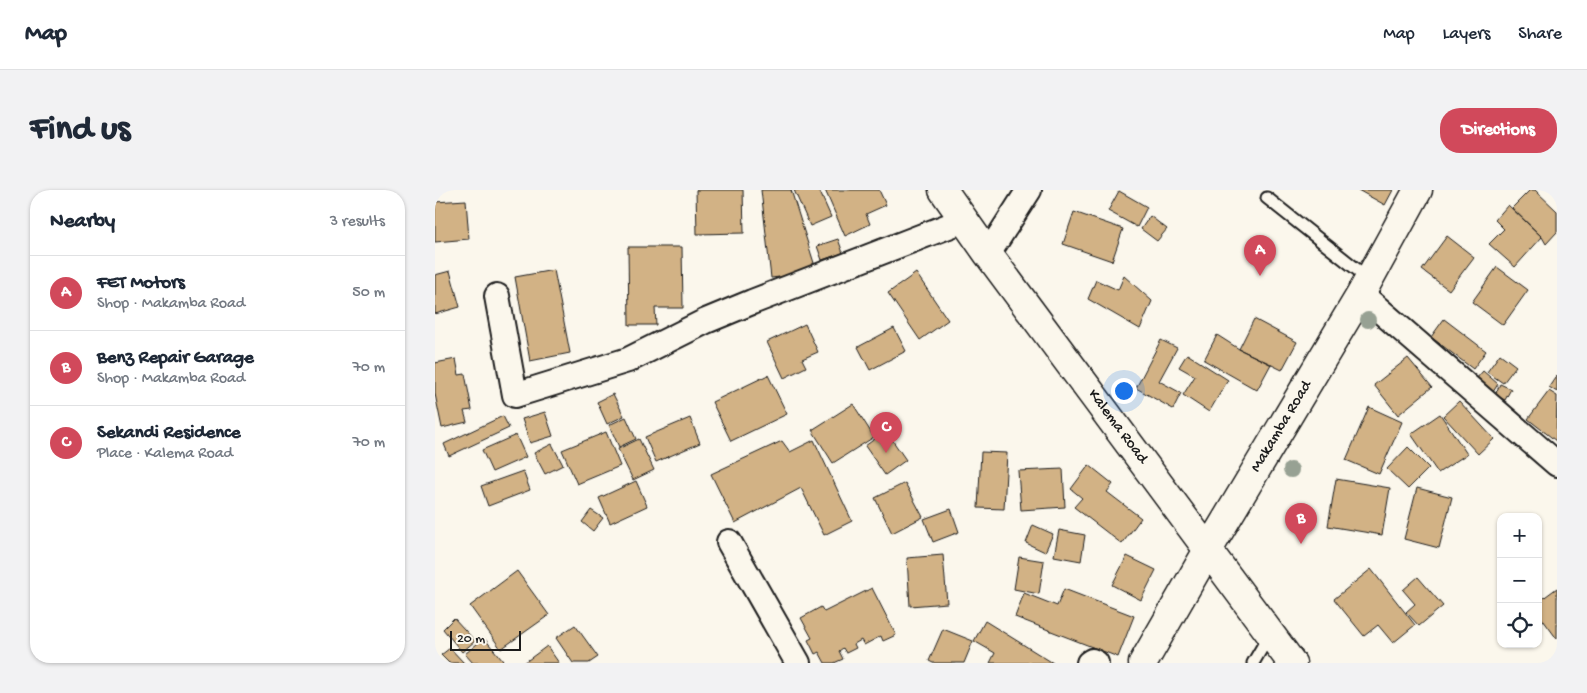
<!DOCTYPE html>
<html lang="en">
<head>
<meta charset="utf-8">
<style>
  body { margin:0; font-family:"Gochi Hand",sans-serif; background:#f2f2f3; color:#1f2937 }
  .controls { position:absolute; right:15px; bottom:15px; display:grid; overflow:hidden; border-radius:10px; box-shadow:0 1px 4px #0004 }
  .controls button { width:45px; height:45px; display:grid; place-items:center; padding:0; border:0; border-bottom:1px solid #e0e1e3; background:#fff; color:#1f2937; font:25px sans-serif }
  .scale { position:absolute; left:15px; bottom:12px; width:71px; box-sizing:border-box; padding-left:5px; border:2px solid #1c1c1c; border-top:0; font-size:14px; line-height:18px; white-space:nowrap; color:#1c1c1c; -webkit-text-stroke:4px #fbf7ec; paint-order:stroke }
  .you { position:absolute; left:688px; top:200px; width:18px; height:18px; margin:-12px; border:4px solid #fff; border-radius:50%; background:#1a73e8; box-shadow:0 0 0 8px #1a73e833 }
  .badge { display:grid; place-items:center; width:32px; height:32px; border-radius:50%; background:#d1495b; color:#fff; font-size:16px; font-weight:700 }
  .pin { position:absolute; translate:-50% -41px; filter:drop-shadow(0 1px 2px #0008) }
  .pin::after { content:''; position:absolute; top:26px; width:18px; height:15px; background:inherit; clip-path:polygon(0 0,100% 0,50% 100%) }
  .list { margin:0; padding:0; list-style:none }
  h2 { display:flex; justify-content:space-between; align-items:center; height:65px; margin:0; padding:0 20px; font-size:21px }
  h2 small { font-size:16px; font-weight:400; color:#747a83 }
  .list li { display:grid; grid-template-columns:32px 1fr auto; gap:15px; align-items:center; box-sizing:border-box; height:75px; padding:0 20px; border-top:1px solid #e0e1e3 }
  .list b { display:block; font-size:19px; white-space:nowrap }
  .list p { margin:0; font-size:16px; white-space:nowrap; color:#747a83 }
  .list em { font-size:16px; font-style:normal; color:#747a83 }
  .icon { flex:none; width:28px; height:28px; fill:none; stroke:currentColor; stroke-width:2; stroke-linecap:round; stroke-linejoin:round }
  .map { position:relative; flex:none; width:1122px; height:473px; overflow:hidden; border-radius:20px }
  header { display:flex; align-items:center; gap:30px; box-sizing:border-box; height:70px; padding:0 25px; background:#fff; border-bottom:1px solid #e0e1e3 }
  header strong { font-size:24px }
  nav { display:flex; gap:28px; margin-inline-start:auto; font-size:18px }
  .intro { display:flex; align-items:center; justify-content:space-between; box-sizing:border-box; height:120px; padding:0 30px }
  h1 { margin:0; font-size:35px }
  .button { padding:12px 22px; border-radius:20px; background:#d1495b; color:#fff; font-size:18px; font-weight:700 }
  main { display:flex; gap:30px; padding:0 30px }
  aside { flex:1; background:#fff; border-radius:20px; box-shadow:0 1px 4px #0004 }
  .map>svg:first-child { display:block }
  .building { fill:#d2b285; stroke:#1c1c1c }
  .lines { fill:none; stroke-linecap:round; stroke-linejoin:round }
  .lane-casing { stroke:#1c1c1c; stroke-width:15 }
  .street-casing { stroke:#1c1c1c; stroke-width:28 }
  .secondary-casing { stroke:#1c1c1c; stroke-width:31 }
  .lane { stroke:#fbf7ec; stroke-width:11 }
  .street { stroke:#fbf7ec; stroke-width:24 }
  .secondary { stroke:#fbf7ec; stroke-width:28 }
  .tree { fill:#97a193 }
  .labels { text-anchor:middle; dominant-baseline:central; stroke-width:4; stroke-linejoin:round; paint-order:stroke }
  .street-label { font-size:16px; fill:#1c1c1c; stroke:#fbf7ec }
</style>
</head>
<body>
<header>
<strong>Map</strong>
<nav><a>Map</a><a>Layers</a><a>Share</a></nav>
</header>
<div class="intro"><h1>Find us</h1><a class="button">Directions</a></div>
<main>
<aside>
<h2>Nearby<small>3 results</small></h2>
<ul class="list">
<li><span class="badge">A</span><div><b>FET Motors</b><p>Shop · Makamba Road</p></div><em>50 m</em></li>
<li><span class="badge">B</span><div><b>Benz Repair Garage</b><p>Shop · Makamba Road</p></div><em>70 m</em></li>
<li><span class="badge">C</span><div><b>Sekandi Residence</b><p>Place · Kalema Road</p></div><em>70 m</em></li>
</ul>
</aside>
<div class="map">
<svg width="1122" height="473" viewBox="0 0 1122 473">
  <rect width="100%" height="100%" fill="#fbf7ec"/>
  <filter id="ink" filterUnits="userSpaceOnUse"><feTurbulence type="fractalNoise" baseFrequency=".02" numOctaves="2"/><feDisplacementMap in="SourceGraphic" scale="10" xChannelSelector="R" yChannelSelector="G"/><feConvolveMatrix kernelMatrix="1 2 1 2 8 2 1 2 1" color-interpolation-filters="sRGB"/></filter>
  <g filter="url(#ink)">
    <path class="building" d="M 261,0 L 308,0 L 309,43 L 262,44 Z
      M 326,0 L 356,0 L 379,73 L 362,85 L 336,88 Z
      M 359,0 L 384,0 L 396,27 L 375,36 Z
      M 390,0 L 444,0 L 451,15 L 431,24 L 435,34 L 410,46 Z
      M 923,0 L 958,0 L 950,15 Z
      M 1095,0 L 1100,0 L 1122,21 L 1122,42 L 1111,54 L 1107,47 L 1077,18 Z
      M 684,1 L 712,17 L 702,37 L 673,21 Z
      M 31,10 L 34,49 L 0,52 L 0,12 Z
      M 1073,15 L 1107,47 L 1080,77 L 1054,54 L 1069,39 L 1060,30 Z
      M 639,22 L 688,39 L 677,71 L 628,54 Z
      M 715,26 L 732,39 L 722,51 L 706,39 Z
      M 1012,46 L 1039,67 L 1014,100 L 987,80 Z
      M 403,49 L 408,63 L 387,70 L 382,56 Z
      M 193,57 L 247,57 L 248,118 L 220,118 L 221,135 L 194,135 Z
      M 1062,77 L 1093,100 L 1068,135 L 1037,112 Z
      M 119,80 L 135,163 L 95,171 L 80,87 Z
      M 15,81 L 25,117 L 0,124 L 0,85 Z
      M 481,83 L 513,130 L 485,150 L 453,103 Z
      M 689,86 L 717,111 L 705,139 L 653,109 L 661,90 L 683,100 Z
      M 819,129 L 862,152 L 847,180 L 804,159 Z
      M 1009,129 L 1051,161 L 1038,179 L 996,147 Z
      M 370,134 L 383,162 L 367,169 L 371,177 L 349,188 L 332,152 Z
      M 459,138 L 471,161 L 435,180 L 423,157 Z
      M 782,145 L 804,159 L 836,174 L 822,200 L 769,170 Z
      M 726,150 L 742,158 L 724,191 L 746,203 L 738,219 L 701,198 Z
      M 752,164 L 793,190 L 774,222 L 748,205 L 760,186 L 744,177 Z
      M 1065,164 L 1081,176 L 1068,193 L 1052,182 Z
      M 973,168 L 997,197 L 963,225 L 939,195 Z
      M 21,169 L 24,185 L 30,184 L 37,220 L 29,221 L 32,232 L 7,238 L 0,204 L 0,173 Z
      M 1048,181 L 1063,194 L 1058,202 L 1041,189 Z
      M 333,185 L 352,224 L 296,251 L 277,212 Z
      M 1122,185 L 1122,202 L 1114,197 Z
      M 1065,194 L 1076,199 L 1070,210 L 1060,205 Z
      M 1114,201 L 1122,206 L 1121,251 L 1093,229 Z
      M 178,204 L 189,226 L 172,234 L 162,212 Z
      M 1024,211 L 1059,249 L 1043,264 L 1008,226 Z
      M 418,214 L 439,247 L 398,273 L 377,240 Z
      M 934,217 L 967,232 L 944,284 L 911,270 Z
      M 110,222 L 118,246 L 95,253 L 87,229 Z
      M 1005,224 L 1032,264 L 1003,283 L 976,244 Z
      M 68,226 L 74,238 L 14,266 L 9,254 Z
      M 191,227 L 201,249 L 184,257 L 174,235 Z
      M 255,228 L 265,253 L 221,272 L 210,247 Z
      M 451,241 L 471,270 L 450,285 L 430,256 Z
      M 171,242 L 185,276 L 142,294 L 127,260 Z
      M 81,245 L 91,267 L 57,282 L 47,260 Z
      M 204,249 L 219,280 L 198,290 L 183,259 Z
      M 379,250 L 417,331 L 389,345 L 366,298 L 300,333 L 276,284 L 347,251 L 355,262 Z
      M 117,254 L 128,275 L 110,284 L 99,263 Z
      M 973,257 L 994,278 L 973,299 L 952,279 Z
      M 546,262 L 572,263 L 569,319 L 543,318 Z
      M 654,275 L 678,294 L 672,302 L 706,328 L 687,354 L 639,317 L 647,308 L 636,299 Z
      M 628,279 L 630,317 L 586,320 L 583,281 Z
      M 88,281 L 95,300 L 53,316 L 46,296 Z
      M 901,289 L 955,298 L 947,345 L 893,336 Z
      M 201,291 L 212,316 L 175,333 L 164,308 Z
      M 470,293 L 488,327 L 457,343 L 440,308 Z
      M 982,298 L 1017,307 L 1004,358 L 969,349 Z
      M 516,319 L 524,342 L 498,352 L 489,329 Z
      M 156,320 L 168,328 L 158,341 L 147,332 Z
      M 598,335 L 618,344 L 610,362 L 591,353 Z
      M 624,340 L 650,345 L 646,371 L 619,366 Z
      M 508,365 L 512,413 L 475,416 L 472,368 Z
      M 692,366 L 721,380 L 706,410 L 677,395 Z
      M 584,367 L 609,371 L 604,404 L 579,399 Z
      M 936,379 L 980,435 L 958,453 L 943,435 L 929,446 L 899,409 Z
      M 82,381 L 114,425 L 66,459 L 35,416 Z
      M 983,387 L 1008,416 L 984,436 L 971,422 L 980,414 L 968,400 Z
      M 437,398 L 461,445 L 448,451 L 446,446 L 429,455 L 426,450 L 419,454 L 421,458 L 411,463 L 408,458 L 404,461 L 408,469 L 399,473 L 390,473 L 384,462 L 380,464 L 373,450 L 377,448 L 366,428 L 386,417 L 389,422 Z
      M 1122,398 L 1122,449 L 1103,423 L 1103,412 Z
      M 629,399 L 699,426 L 683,467 L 580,427 L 589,403 L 622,416 Z
      M 19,428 L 40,451 L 27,462 L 8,439 Z
      M 550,431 L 618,473 L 555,473 L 560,463 L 539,451 Z
      M 140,435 L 163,467 L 154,473 L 138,473 L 121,448 Z
      M 508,439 L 538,451 L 529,473 L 498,473 L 494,471 Z
      M 49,448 L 68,471 L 66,473 L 38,473 L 30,464 Z
      M 112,456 L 124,473 L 89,473 Z
      M 15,458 L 29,473 L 14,473 L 6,465 Z"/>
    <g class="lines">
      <g class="lane-casing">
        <path id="lane" d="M 832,8 L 934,89
          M 818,473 L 835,444"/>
      </g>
      <g class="street-casing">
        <path id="street" d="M 553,64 L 594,0
          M 926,104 L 1122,274
          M 62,106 L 80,205 L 193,170 L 271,131 L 317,112 L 529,30
          M 294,352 L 363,473
          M 654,473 L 657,471 L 661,473"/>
      </g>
      <g class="secondary-casing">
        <path id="secondary" d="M 508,0 L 553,64 L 857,473
          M 708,473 L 773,360 L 926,104 L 983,0"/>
      </g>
      <use href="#lane" class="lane"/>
      <use href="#street" class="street"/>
      <use href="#secondary" class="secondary"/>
    </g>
    <g class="tree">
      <circle cx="933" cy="130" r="8"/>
      <circle cx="856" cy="280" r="8"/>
    </g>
  </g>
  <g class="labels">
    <g class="street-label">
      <text transform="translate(682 237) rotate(53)">Kalema Road</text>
      <text transform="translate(847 237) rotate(-59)">Makamba Road</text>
    </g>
  </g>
</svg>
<div class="controls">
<button>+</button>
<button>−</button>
<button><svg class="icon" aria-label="locate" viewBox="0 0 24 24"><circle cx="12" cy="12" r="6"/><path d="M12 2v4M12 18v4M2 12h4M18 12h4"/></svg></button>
</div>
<div class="scale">20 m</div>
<div class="you"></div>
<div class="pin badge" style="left:825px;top:86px">A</div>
<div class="pin badge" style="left:866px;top:354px">B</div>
<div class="pin badge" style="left:451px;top:263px">C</div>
</div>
</main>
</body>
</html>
